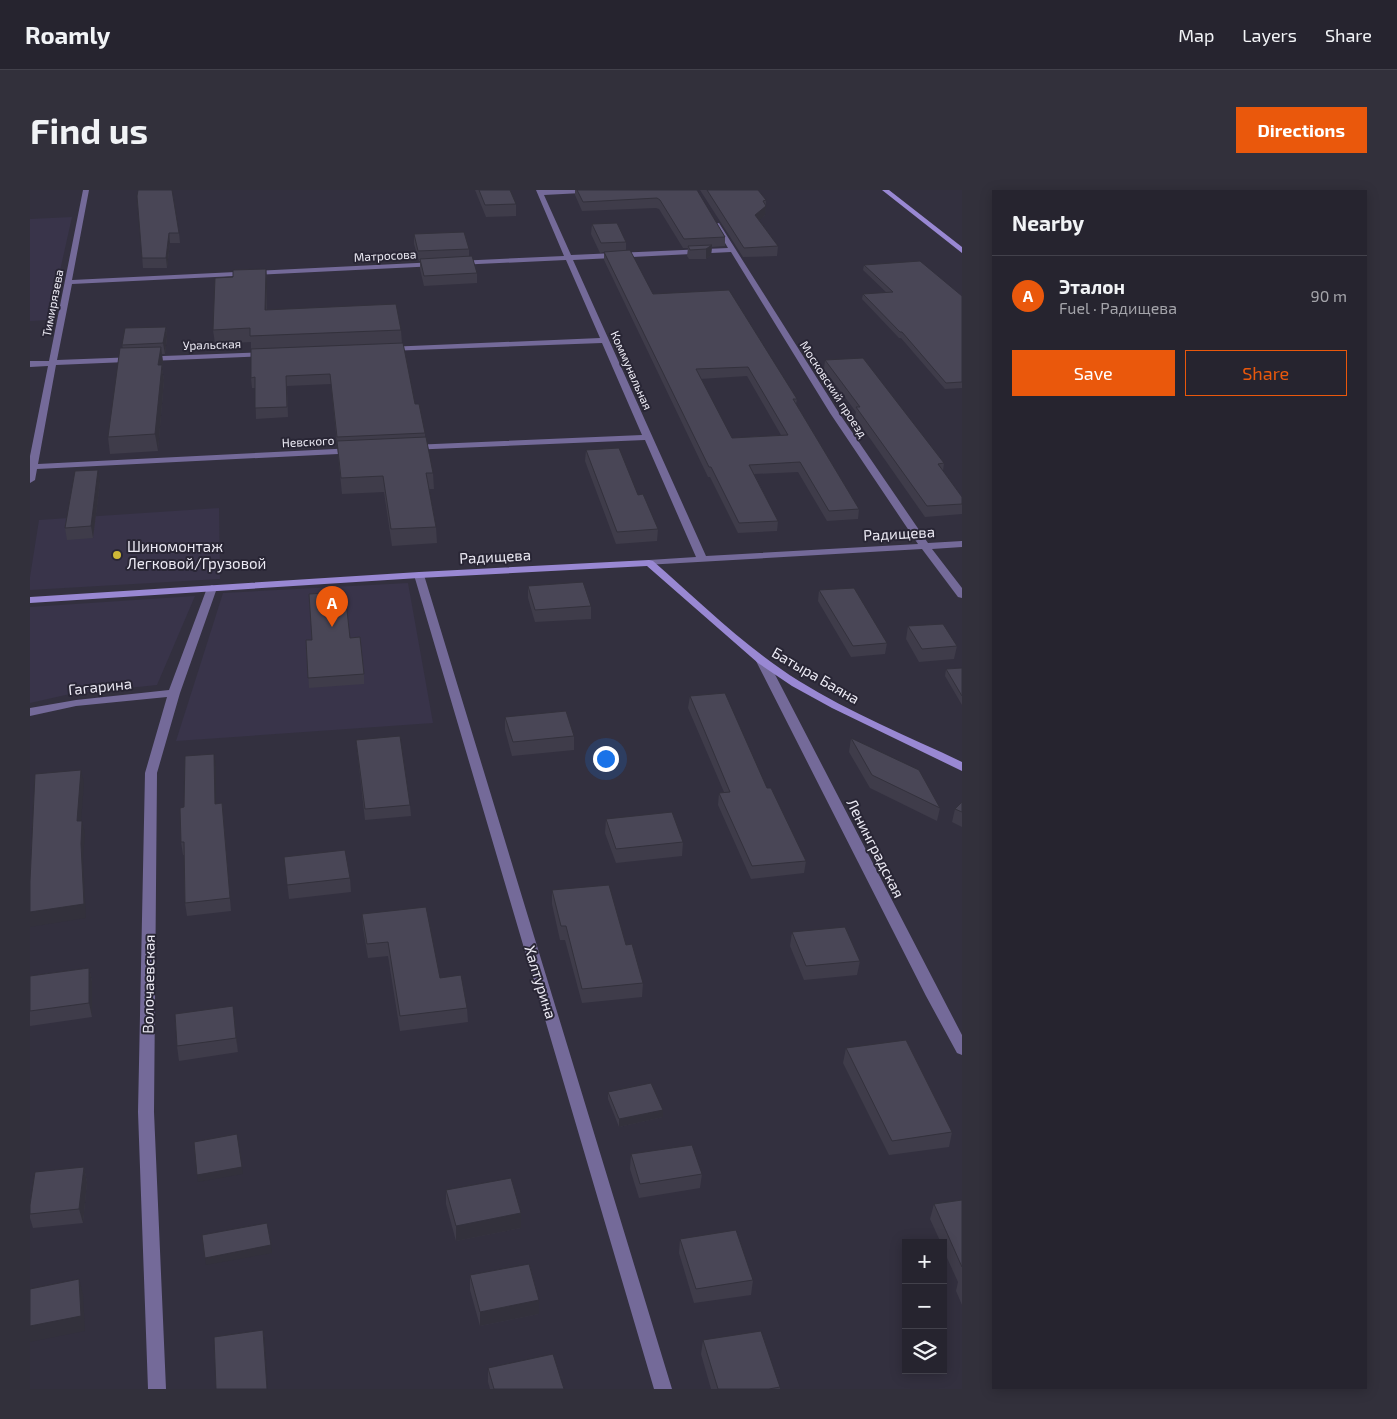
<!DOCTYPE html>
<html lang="en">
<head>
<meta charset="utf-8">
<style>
  body { margin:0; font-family:"Exo 2",sans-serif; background:#32303b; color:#f1f3f6 }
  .controls { position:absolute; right:15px; bottom:15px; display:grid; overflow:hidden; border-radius:0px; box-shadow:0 2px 12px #0003 }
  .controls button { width:45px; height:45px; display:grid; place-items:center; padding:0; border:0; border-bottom:1px solid #42414b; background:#26242f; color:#f1f3f6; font:25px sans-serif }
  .you { position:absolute; left:575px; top:568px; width:18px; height:18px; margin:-12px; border:4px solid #fff; border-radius:50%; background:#1a73e8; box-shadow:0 0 0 8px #1a73e833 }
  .badge { display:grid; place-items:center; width:32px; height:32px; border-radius:50%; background:#ea580c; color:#fff; font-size:16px; font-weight:700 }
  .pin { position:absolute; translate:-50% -41px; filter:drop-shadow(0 1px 2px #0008) }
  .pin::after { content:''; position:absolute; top:26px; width:18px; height:15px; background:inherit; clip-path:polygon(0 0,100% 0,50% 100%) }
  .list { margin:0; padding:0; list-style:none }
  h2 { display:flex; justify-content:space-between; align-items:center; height:65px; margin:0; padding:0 20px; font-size:21px }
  h2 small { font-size:16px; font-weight:400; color:#a4a4aa }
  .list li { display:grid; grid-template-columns:32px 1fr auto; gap:15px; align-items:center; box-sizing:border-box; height:80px; padding:0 20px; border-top:1px solid #42414b }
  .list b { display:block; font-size:19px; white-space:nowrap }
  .list p { margin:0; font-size:16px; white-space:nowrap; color:#a4a4aa }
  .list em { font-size:16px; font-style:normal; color:#a4a4aa }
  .actions { display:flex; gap:10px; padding:15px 20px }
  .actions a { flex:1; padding:11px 0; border:1px solid #ea580c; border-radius:0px; text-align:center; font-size:18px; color:#ea580c }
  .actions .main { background:#ea580c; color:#fff }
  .icon { flex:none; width:28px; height:28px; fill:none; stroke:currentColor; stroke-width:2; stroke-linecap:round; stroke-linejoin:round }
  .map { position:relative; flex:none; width:932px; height:1199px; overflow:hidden; border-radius:0px }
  header { display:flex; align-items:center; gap:30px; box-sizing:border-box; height:70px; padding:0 25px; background:#26242f; border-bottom:1px solid #42414b }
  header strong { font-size:24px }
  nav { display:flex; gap:28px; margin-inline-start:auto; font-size:18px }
  .intro { display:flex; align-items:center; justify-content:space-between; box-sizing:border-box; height:120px; padding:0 30px }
  h1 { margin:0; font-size:35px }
  .button { padding:12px 22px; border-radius:0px; background:#ea580c; color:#fff; font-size:18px; font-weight:700 }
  main { display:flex; gap:30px; padding:0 30px }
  aside { flex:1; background:#26242f; border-radius:0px; box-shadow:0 2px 12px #0003 }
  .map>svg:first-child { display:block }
  .built { fill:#39344a }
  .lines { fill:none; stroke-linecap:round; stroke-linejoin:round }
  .street { fill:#746a99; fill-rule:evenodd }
  .secondary { fill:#9988d3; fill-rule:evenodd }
  .wall { fill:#3f3c4a; fill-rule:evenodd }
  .shaded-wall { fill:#33313c }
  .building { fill:#494656; stroke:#33313c; fill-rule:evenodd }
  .poi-dot { fill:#ceb837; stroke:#292635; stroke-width:2 }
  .labels { text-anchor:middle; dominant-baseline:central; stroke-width:4; stroke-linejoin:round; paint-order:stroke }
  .far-street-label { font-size:12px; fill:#eceaf4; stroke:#292635 }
  .street-label { font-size:15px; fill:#eceaf4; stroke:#292635 }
  .poi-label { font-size:15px; fill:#eceaf4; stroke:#292635; text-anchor:start }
</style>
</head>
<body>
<header>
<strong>Roamly</strong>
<nav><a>Map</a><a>Layers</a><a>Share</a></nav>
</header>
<div class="intro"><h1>Find us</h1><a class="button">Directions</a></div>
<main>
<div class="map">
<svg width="932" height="1199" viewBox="0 0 932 1199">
  <rect width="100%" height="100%" fill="#33303f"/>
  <path class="built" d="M 42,27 L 19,130 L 0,131 L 0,29 Z
    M 189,318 L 190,389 L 0,400 L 0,387 L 9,330 Z
    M 378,393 L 403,533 L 146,551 L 193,403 Z
    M 165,406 L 127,495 L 40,504 L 0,513 L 0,417 Z"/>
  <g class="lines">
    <path class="street" d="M 53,0 L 59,0 L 42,90 L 407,72 L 411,74 L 407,76 L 42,94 L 27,170 L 237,162 L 241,164 L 237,166 L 26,175 L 8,274 L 325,258 L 330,261 L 328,263 L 7,279 L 5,290 L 0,293 L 0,266 L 18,176 L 0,177 L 0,171 L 19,171 Z
      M 506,0 L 574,0 L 571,2 L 514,5 L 541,65 L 698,58 L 684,34 L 689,33 L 809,223 L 898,353 L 932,351 L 932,357 L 902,359 L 932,398 L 932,408 L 928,407 L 892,359 L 615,375 L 614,373 L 619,370 L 666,367 L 615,250 L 379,260 L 379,256 L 382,255 L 612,245 L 572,153 L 357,161 L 353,159 L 357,157 L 570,148 L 536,70 L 427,75 L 423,73 L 427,71 L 534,66 ZM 701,62 L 800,223 L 888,354 L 676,366 L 543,70 Z
      M 389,382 L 394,385 L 642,1199 L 624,1199 L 384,385 Z
      M 182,395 L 187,398 L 150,503 L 127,583 L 124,922 L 136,1199 L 118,1199 L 108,922 L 115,583 L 137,507 L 46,516 L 0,526 L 0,518 L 46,510 L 139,500 L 177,398 Z
      M 732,468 L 738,471 L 932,845 L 932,865 L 927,863 L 896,806 L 726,471 Z"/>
    <path class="secondary" d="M 852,0 L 859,0 L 932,57 L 932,63 Z
      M 619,370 L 623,371 C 670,412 716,458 769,491 C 820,523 878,546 932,572 L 932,581 L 802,518 L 762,496 L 728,473 L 617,376 L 389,388 L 0,413 L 0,407 L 389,382 Z"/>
  </g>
  <path class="wall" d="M 445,0 L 480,0 L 486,14 L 486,26 L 456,27 Z
    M 545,0 L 667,0 L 695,47 L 695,56 L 682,57 L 681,65 L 676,69 L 659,69 L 657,66 L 658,58 L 653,58 L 629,19 L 626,18 L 552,21 L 545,5 Z
    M 670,0 L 728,0 L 736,10 L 735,25 L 729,30 L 748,56 L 747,66 L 713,67 Z
    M 107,6 L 149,43 L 150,53 L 140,53 L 137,78 L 113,78 Z
    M 562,34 L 596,52 L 596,61 L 623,104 L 767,209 L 766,214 L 829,319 L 828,329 L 797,331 L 768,282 L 724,284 L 748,331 L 747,341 L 708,343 L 680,287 L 678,287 L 574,70 L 574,62 L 570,63 L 561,44 ZM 717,186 L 751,245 L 702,248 L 670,189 Z
    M 384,44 L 439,59 L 439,67 L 447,83 L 447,93 L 394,96 L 390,79 L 390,71 L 389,71 L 384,54 Z
    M 834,75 L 932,106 L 932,198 L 915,199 L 871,148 L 869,148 L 832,109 L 833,104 L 857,103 L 833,80 Z
    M 236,79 L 237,93 L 237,120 L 371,140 L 372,153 L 385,214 L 395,243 L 395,247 L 403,283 L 404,299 L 399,299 L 406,337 L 407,353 L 362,356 L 354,302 L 312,304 L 301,194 L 257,196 L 258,227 L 226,229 L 225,198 L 222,198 L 221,188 L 221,152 L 185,154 L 183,140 L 203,87 Z
    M 136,137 L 137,147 L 135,164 L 132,164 L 133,173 L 132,179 L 134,190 L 128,261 L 80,264 L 78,247 L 93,158 L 92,155 Z
    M 795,170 L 914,273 L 913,281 L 932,307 L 932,324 L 895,327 L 825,227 L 826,222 L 794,179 Z
    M 556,260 L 608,305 L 628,339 L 627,351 L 586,354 L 555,271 Z
    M 70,292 L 63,348 L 37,350 L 35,338 Z
    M 498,396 L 561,416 L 561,429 L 505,432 L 498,408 Z
    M 789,400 L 857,453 L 855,464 L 821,467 L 788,411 Z
    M 878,436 L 927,456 L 924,469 L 889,472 L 876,449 Z
    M 320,448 L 334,484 L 334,494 L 279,498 L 276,450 Z
    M 932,478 L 932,515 L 915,486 L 916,479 Z
    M 660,506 L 737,598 L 776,671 L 774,683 L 721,689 L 688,615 L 689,603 L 694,602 L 658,518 Z
    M 475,527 L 544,546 L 544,560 L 482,566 L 475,540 Z
    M 821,548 L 910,618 L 907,631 L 840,598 L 819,562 Z
    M 326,550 L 380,615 L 381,626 L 335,630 Z
    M 186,576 L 186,614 L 192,613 L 201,721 L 157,726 L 155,713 L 154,665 L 153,665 L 151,652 L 154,617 Z
    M 932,612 L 932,637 L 922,632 L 925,619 Z
    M 576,629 L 653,652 L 652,666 L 586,673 L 575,643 Z
    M 254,667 L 320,688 L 321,702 L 259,709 Z
    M 522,700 L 596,755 L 613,793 L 612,807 L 552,813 L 535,750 L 530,750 L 522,714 Z
    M 332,724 L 410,788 L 437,818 L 438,832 L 370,841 L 358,766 L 338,768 L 333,738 Z
    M 762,742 L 830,771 L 827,785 L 774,790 L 760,756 Z
    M 59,778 L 62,792 L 62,827 L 0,836 L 0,786 Z
    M 205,830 L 208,862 L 149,871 L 147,856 Z
    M 816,858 L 922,942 L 919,957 L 859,965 L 813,873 Z
    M 578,902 L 633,927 L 589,937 L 578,909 Z
    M 601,964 L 672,984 L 670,998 L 609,1008 L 600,979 Z
    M 54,977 L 57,992 L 53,1033 L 3,1038 L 0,1028 L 0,1015 Z
    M 416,1000 L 491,1023 L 491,1038 L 426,1051 L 416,1014 Z
    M 932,1010 L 932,1115 L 926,1101 L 928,1092 L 913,1059 L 913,1053 L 911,1053 L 900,1029 L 904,1014 Z
    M 650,1049 L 723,1090 L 721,1105 L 664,1113 L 649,1063 Z
    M 440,1085 L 509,1124 L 450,1136 L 440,1100 Z
    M 673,1150 L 750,1197 L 750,1199 L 681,1199 L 671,1164 Z
    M 458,1178 L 534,1199 L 460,1199 L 458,1192 Z"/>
  <path class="shaded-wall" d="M 736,16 L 735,25 L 724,35 L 725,25 Z
    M 139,43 L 140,53 L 137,78 L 136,68 Z
    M 682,55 L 681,65 L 676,69 L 676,59 Z
    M 236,79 L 237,93 L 236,134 L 235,120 Z
    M 136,137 L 137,147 L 135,164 L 133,153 Z
    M 131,157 L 133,173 L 132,179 L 134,190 L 128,261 L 125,244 L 128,175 Z
    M 68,280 L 70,292 L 63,348 L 61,336 Z
    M 184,564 L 186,576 L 186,627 L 185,614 Z
    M 51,580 L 54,593 L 50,645 L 47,631 Z
    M 52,631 L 55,644 L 53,668 L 56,728 L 0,737 L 0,722 L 51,654 Z
    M 59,778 L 62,792 L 62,827 L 59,813 Z
    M 203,816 L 205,830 L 208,862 L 206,848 Z
    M 633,920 L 633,927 L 589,937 L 589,929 Z
    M 207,944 L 213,984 L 168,992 L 167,985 Z
    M 54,977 L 57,992 L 53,1033 L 49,1019 Z
    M 491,1023 L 491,1038 L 426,1051 L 426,1036 Z
    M 241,1055 L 242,1063 L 176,1075 L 175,1068 Z
    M 49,1089 L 53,1104 L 55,1141 L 0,1152 L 0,1136 Z
    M 509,1110 L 509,1124 L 450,1136 L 450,1122 Z
    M 233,1140 L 235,1154 L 238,1199 L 237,1199 Z"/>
  <path class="building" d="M 108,0 L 142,0 L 149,43 L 139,43 L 136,68 L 112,68 L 107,6 Z
    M 449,0 L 480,0 L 486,14 L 455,15 Z
    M 547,0 L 667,0 L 695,47 L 654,49 L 630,10 L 627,8 L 553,12 Z
    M 677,0 L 728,0 L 736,10 L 733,11 L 736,16 L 725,25 L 748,56 L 714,58 Z
    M 587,33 L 596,52 L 571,53 L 562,34 Z
    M 434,42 L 439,59 L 388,61 L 384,44 Z
    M 682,55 L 676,59 L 660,60 L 658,56 Z
    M 600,60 L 623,104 L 699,100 L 767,209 L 763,209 L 829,319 L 799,321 L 770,272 L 719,275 L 748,331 L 709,333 L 681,277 L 679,277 L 574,62 ZM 718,177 L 758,245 L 702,248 L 666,179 Z
    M 442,66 L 447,83 L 394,86 L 390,69 Z
    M 890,71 L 932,106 L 932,192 L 916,193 L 872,142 L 870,142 L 833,104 L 863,102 L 834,75 Z
    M 236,79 L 235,120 L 366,114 L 371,140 L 220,146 L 220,138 L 183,140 L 185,88 L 203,87 L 203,80 Z
    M 136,137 L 133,153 L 92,155 L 95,138 Z
    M 373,153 L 385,214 L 389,214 L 395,243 L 307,247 L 300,184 L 256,186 L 257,217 L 225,218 L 225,187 L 221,188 L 221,159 Z
    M 131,157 L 128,175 L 132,175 L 125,244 L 78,247 L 90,158 Z
    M 833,168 L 914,273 L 908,274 L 932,307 L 932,314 L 897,316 L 826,217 L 830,217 L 795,170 Z
    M 396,247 L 403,283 L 396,283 L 406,337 L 361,339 L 353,286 L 311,288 L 307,251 Z
    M 589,258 L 608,305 L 613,304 L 628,339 L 587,342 L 556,260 Z
    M 68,280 L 61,336 L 35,338 L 45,281 Z
    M 553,392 L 561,416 L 505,420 L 498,396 Z
    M 824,398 L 857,453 L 823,456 L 789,400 Z
    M 315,402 L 320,448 L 330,447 L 334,484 L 278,488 L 276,450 L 282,450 L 279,404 Z
    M 913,434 L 927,456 L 892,459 L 878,436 Z
    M 932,478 L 932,506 L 916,479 Z
    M 695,503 L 737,598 L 741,598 L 776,671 L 722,676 L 689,603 L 700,602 L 660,506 Z
    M 536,521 L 544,546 L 483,552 L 475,527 Z
    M 370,546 L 380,615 L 335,619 L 326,550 Z
    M 821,548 L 889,580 L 910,618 L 842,585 Z
    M 184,564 L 185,614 L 192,613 L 200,708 L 155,713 L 154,652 L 151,652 L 150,618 L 154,617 L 155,566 Z
    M 51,580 L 47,631 L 52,631 L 51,654 L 54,714 L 0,722 L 0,691 L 5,584 Z
    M 932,612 L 932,622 L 925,619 Z
    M 642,622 L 653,652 L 586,659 L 576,629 Z
    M 315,660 L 320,688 L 257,695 L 254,667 Z
    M 579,695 L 596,755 L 602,754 L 613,793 L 552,799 L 536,736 L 531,736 L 522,700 Z
    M 396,717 L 410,788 L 431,785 L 437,818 L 370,826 L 358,752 L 337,754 L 332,724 Z
    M 815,737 L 830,771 L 776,776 L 762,742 Z
    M 59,778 L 59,813 L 0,821 L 0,786 Z
    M 203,816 L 206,848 L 147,856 L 145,824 Z
    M 876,850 L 922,942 L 862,951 L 816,858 Z
    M 621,893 L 633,920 L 589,929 L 578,902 Z
    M 207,944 L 212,977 L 167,985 L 164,952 Z
    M 662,955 L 672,984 L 610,994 L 601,964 Z
    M 54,977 L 49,1019 L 0,1024 L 0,1015 L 5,982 Z
    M 481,988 L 491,1023 L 426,1036 L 416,1000 Z
    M 932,1010 L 932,1077 L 904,1014 Z
    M 237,1033 L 241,1055 L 175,1068 L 172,1045 Z
    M 706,1040 L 723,1090 L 666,1099 L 650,1049 Z
    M 499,1074 L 509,1110 L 450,1122 L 440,1085 Z
    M 49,1089 L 51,1126 L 0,1136 L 0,1099 Z
    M 233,1140 L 237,1199 L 186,1199 L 184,1147 Z
    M 731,1141 L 750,1197 L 739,1199 L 688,1199 L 673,1150 Z
    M 523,1164 L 534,1199 L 464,1199 L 458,1178 Z"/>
  <circle class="poi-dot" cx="87" cy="365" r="5"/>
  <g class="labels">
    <g class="far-street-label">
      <text transform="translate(355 65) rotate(-3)">Матросова</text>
      <text transform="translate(22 113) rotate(-79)">Тимирязева</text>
      <text transform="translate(182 154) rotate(-2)">Уральская</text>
      <text transform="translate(602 180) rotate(66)">Коммунальная</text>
      <text transform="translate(804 199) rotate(57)">Московский проезд</text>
      <text transform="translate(278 251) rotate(-3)">Невского</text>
    </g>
    <g class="street-label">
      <text transform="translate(869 343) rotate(-3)">Радищева</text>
      <text transform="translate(465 366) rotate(-3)">Радищева</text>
      <text transform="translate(786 485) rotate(30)">Батыра Баяна</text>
      <text transform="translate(70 496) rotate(-6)">Гагарина</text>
      <text transform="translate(846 658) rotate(63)">Ленинградская</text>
      <text transform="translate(511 792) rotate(73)">Халтурина</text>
      <text transform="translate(118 794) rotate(-89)">Волочаевская</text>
    </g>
    <g class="poi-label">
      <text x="97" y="356">Шиномонтаж<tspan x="97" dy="17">Легковой/Грузовой</tspan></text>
    </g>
  </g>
</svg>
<div class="controls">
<button>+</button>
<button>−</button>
<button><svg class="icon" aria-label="layers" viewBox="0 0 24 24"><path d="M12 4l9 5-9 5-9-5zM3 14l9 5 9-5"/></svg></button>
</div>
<div class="you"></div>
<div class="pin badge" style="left:302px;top:437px">A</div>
</div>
<aside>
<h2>Nearby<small></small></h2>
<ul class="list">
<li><span class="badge">A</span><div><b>Эталон</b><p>Fuel · Радищева</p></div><em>90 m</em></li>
</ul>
<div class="actions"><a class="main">Save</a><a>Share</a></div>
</aside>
</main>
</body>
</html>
